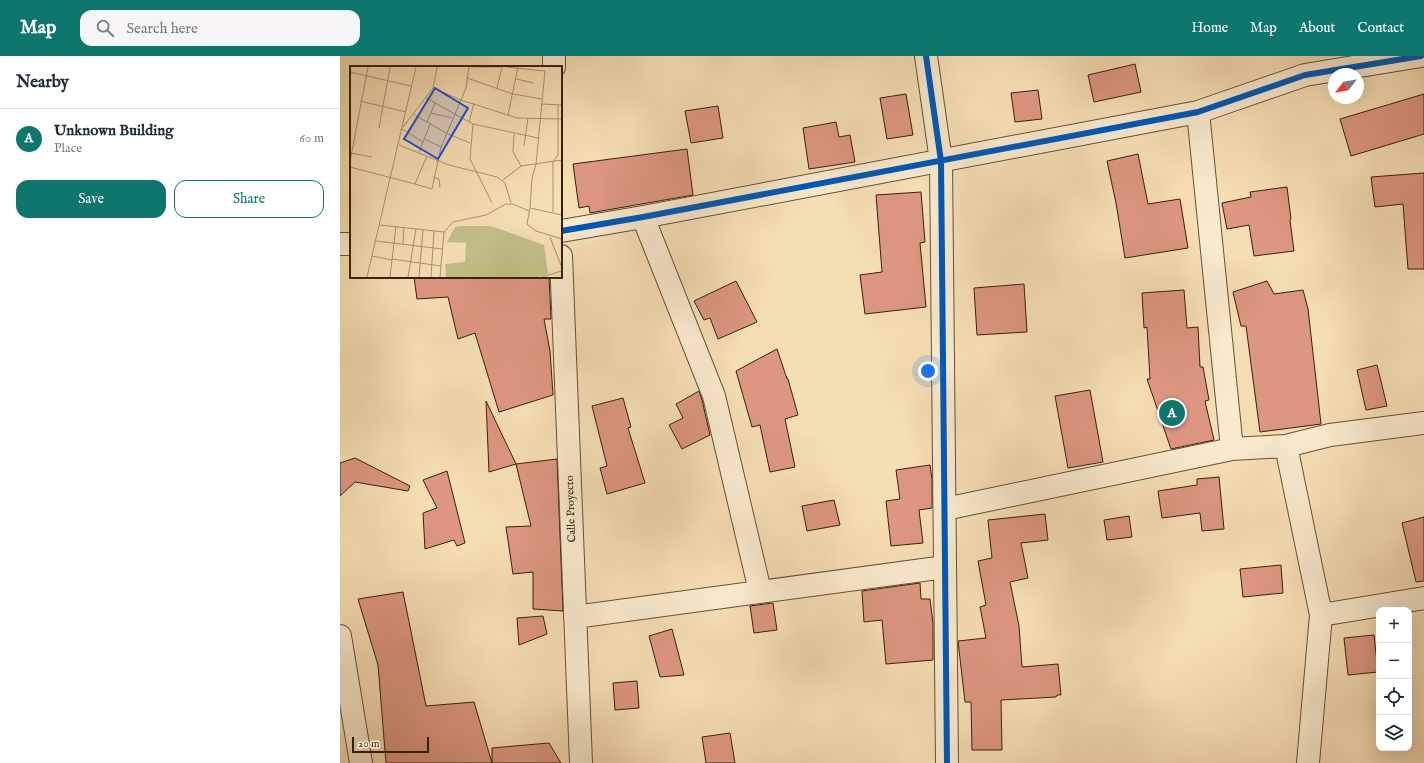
<!DOCTYPE html>
<html lang="en">
<head>
<meta charset="utf-8">
<style>
  body { margin:0; font-family:"IM FELL English",serif; background:#f6f6f7; color:#1f2937 }
  .controls { position:absolute; right:12px; bottom:12px; display:grid; overflow:hidden; border-radius:8px; box-shadow:0 4px 16px #0002 }
  .controls button { width:36px; height:36px; display:grid; place-items:center; padding:0; border:0; border-bottom:1px solid #e0e1e3; background:#fff; color:#1f2937; font:20px sans-serif }
  .compass { position:absolute; left:988px; top:12px; width:36px; height:36px; border-radius:50%; background:#fff; box-shadow:0 4px 16px #0002; rotate:239deg }
  .scale { position:absolute; left:12px; bottom:10px; width:77px; box-sizing:border-box; padding-left:4px; border:2px solid #38200e; border-top:0; font-size:11px; line-height:14px; white-space:nowrap; color:#38200e; -webkit-text-stroke:3px #f9eace; paint-order:stroke }
  .you { position:absolute; left:588px; top:315px; width:14px; height:14px; margin:-10px; border:3px solid #fff; border-radius:50%; background:#1a73e8; box-shadow:0 0 0 6px #1a73e833 }
  .badge { display:grid; place-items:center; width:26px; height:26px; border-radius:50%; background:#0f766e; color:#fff; font-size:13px; font-weight:700 }
  .pin { position:absolute; translate:-50% -50%; border:2px solid #fff; box-shadow:0 1px 4px #0006 }
  .list { margin:0; padding:0; list-style:none }
  h2 { display:flex; justify-content:space-between; align-items:center; height:52px; margin:0; padding:0 16px; font-size:17px }
  h2 small { font-size:13px; font-weight:400; color:#747a83 }
  .list li { display:grid; grid-template-columns:26px 1fr auto; gap:12px; align-items:center; box-sizing:border-box; height:60px; padding:0 16px; border-top:1px solid #e0e1e3 }
  .list b { display:block; font-size:15px; white-space:nowrap }
  .list p { margin:0; font-size:13px; white-space:nowrap; color:#747a83 }
  .list em { font-size:13px; font-style:normal; color:#747a83 }
  .actions { display:flex; gap:8px; padding:12px 16px }
  .actions a { flex:1; padding:9px 0; border:1px solid #0f766e; border-radius:12px; text-align:center; font-size:14px; color:#0f766e }
  .actions .main { background:#0f766e; color:#fff }
  .icon { flex:none; width:22px; height:22px; fill:none; stroke:currentColor; stroke-width:2; stroke-linecap:round; stroke-linejoin:round }
  .map { position:relative; flex:none; width:1084px; height:707px; overflow:hidden }
  header { display:flex; align-items:center; gap:24px; box-sizing:border-box; height:56px; padding:0 20px; background:#0f766e; color:#fff }
  header strong { font-size:19px }
  nav { display:flex; gap:22px; margin-inline-start:auto; font-size:14px }
  .search { width:280px; height:36px; background:#f6f6f7; display:flex; align-items:center; gap:10px; box-sizing:border-box; padding:0 14px; border-radius:12px; color:#747a83; font-size:15px }
  main { display:flex }
  aside { flex:1; background:#fff }
  .map>svg:first-child { display:block }
  .building { fill:#dd9682; stroke:#38200e }
  .lines { fill:none; stroke-linecap:round; stroke-linejoin:round }
  .minor-casing { stroke:#685038; stroke-width:24 }
  .minor { stroke:#f9eace; stroke-width:22 }
  .cycleway-casing { stroke:#f9eace; stroke-width:8 }
  .cycleway { stroke:#0057b8; stroke-width:6 }
  .labels { text-anchor:middle; dominant-baseline:central; stroke-width:3; stroke-linejoin:round; paint-order:stroke }
  .street-label { font-size:11px; fill:#38200e; stroke:#f9eace }
  .inset-road { fill:none; stroke:#aa9272; stroke-width:1 }
  .view { fill:#1d4ed8; fill-opacity:0.15; stroke:#1d4ed8; stroke-width:2 }
  .inset-edge { fill:none; stroke:#38200e; stroke-width:2 }
</style>
</head>
<body>
<header>
<strong>Map</strong>
<div class="search"><svg class="icon" aria-label="search" viewBox="0 0 24 24"><circle cx="10" cy="10" r="6"/><path d="M15 15l6 6"/></svg>Search here</div>
<nav><a>Home</a><a>Map</a><a>About</a><a>Contact</a></nav>
</header>
<main>
<aside>
<h2>Nearby<small></small></h2>
<ul class="list">
<li><span class="badge">A</span><div><b>Unknown Building</b><p>Place</p></div><em>60 m</em></li>
</ul>
<div class="actions"><a class="main">Save</a><a>Share</a></div>
</aside>
<div class="map">
<svg width="1084" height="707" viewBox="0 0 1084 707">
  <rect width="100%" height="100%" fill="#f6deb4"/>
  <filter id="stains"><feTurbulence type="fractalNoise" baseFrequency=".005" numOctaves="4"/><feColorMatrix values="0 0 0 0 .2 0 0 0 0 .09 0 0 0 0 .02 0 0 0 .5 -.17"/></filter>
  <radialGradient id="worn" r=".72"><stop offset=".6" stop-color="#630" stop-opacity="0"/><stop offset="1" stop-color="#630" stop-opacity=".3"/></radialGradient>
  <path class="building" d="M 795,8 L 801,36 L 754,46 L 748,19 Z
    M 698,34 L 702,63 L 675,66 L 671,37 Z
    M 566,38 L 573,79 L 547,83 L 540,42 Z
    M 1084,38 L 1084,78 L 1011,100 L 1000,63 Z
    M 378,50 L 383,82 L 351,87 L 345,55 Z
    M 496,66 L 499,81 L 510,79 L 515,106 L 469,113 L 463,72 Z
    M 347,93 L 353,139 L 250,157 L 249,150 L 239,152 L 233,108 Z
    M 798,98 L 808,148 L 840,143 L 848,192 L 785,202 L 776,147 L 767,105 Z
    M 1084,117 L 1084,213 L 1068,213 L 1063,148 L 1035,151 L 1031,121 Z
    M 947,131 L 951,163 L 950,164 L 954,195 L 914,200 L 909,169 L 887,173 L 882,147 L 911,141 L 910,136 Z
    M 581,136 L 585,186 L 580,187 L 586,251 L 525,258 L 520,219 L 542,216 L 536,139 Z
    M 74,221 L 209,221 L 211,263 L 204,263 L 210,295 L 213,339 L 159,356 L 135,277 L 118,283 L 108,241 L 77,243 Z
    M 396,225 L 417,266 L 378,283 L 370,262 L 364,264 L 354,245 Z
    M 927,225 L 934,238 L 963,234 L 968,253 L 981,368 L 920,376 L 906,270 L 901,270 L 893,236 Z
    M 684,228 L 687,276 L 637,279 L 634,232 Z
    M 844,234 L 847,272 L 858,271 L 860,311 L 863,311 L 869,344 L 865,345 L 874,384 L 831,393 L 807,323 L 810,323 L 807,271 L 804,272 L 802,237 Z
    M 437,293 L 447,323 L 448,323 L 458,359 L 445,363 L 455,411 L 430,416 L 420,369 L 412,371 L 396,315 Z
    M 1037,309 L 1047,350 L 1026,354 L 1017,314 Z
    M 750,334 L 763,406 L 728,412 L 715,340 Z
    M 359,335 L 362,344 L 370,379 L 342,393 L 329,369 L 343,362 L 336,348 Z
    M 283,342 L 291,371 L 288,372 L 305,427 L 267,438 L 260,412 L 267,410 L 252,350 Z
    M 146,345 L 176,408 L 149,416 Z
    M 15,402 L 70,430 L 68,435 L 15,426 L 0,440 L 0,407 Z
    M 217,403 L 223,555 L 193,553 L 193,516 L 173,518 L 166,471 L 191,470 L 176,408 Z
    M 590,409 L 592,423 L 592,452 L 579,454 L 583,487 L 551,490 L 546,445 L 560,443 L 556,414 Z
    M 107,415 L 125,487 L 117,490 L 114,484 L 85,493 L 83,457 L 97,452 L 83,424 Z
    M 879,421 L 884,473 L 862,475 L 860,457 L 822,462 L 818,435 L 857,429 L 857,423 Z
    M 494,444 L 500,469 L 467,475 L 462,450 Z
    M 705,458 L 708,484 L 681,487 L 688,522 L 670,526 L 679,570 L 682,611 L 718,608 L 721,639 L 717,639 L 716,641 L 661,644 L 662,694 L 632,694 L 631,646 L 625,646 L 618,585 L 646,582 L 640,551 L 646,549 L 638,505 L 652,502 L 648,464 Z
    M 789,460 L 792,481 L 767,484 L 764,464 Z
    M 1084,461 L 1084,525 L 1076,526 L 1062,467 Z
    M 941,509 L 943,537 L 903,541 L 900,513 Z
    M 580,527 L 581,543 L 590,543 L 593,568 L 593,604 L 546,608 L 542,564 L 524,566 L 522,535 Z
    M 63,536 L 86,650 L 134,646 L 152,707 L 46,707 L 38,609 L 18,543 Z
    M 433,547 L 437,574 L 414,577 L 410,550 Z
    M 203,560 L 207,578 L 179,589 L 177,562 Z
    M 332,573 L 344,619 L 320,621 L 309,580 Z
    M 1034,579 L 1038,616 L 1008,619 L 1004,582 Z
    M 297,625 L 299,652 L 275,654 L 273,627 Z
    M 390,677 L 395,707 L 366,707 L 362,681 Z
    M 209,687 L 221,707 L 152,707 L 152,692 Z"/>
  <g class="lines">
    <g class="minor-casing">
      <path id="minor" d="M 214,0 L 214,11
        M 586,0 L 601,105 L 607,707
        M 858,56 L 892,393
        M 303,161 L 374,340 L 420,535
        M 221,175 L 303,161 L 858,56 L 965,19 L 1081,0
        M 0,188 L 11,188
        M 221,200 L 241,707
        M 946,390 L 981,559 L 968,707
        M 605,453 L 892,393 L 946,390 L 990,379 L 1084,367
        M 981,559 L 1084,542
        M 235,561 L 605,511
        M 0,580 L 21,707"/>
    </g>
    <use href="#minor" class="minor"/>
    <g class="cycleway-casing">
      <path id="cycleway" d="M 586,0 L 601,105 L 607,707
        M 221,175 L 303,161 L 858,56 L 965,19 L 1081,0"/>
    </g>
    <use href="#cycleway" class="cycleway"/>
  </g>
  <g class="labels">
    <g class="street-label">
      <text transform="translate(231 453) rotate(-92)">Calle Proyecto</text>
    </g>
  </g>
  <g transform="translate(10 10)">
    <rect width="212" height="212" fill="#f6deb4"/>
    <path d="M 110,160 L 141,160 L 194,179 L 198,208 L 188,211 L 96,211 L 95,198 L 115,196 L 116,177 L 97,176 L 105,161 Z" fill="#c3bf88"/>
    <path class="inset-road" d="M 123,1 L 152,1M 156,1 L 195,5 L 186,98 L 182,112 L 180,142 L 177,158 L 186,165 L 212,173M 0,6 L 61,20M 117,12 L 163,28 L 192,33M 166,13 L 184,17M 83,22 L 111,34 L 116,22 L 119,1M 147,22 L 152,1M 76,32 L 123,58 L 188,72M 10,35 L 56,46M 191,38 L 212,39M 81,47 L 102,52M 63,48 L 96,67 L 120,77M 158,49 L 168,1M 77,56 L 85,37M 119,56 L 124,37M 123,58 L 120,93 L 142,137M 53,61 L 83,22 L 87,1M 29,62 L 40,1M 52,63 L 73,76M 164,68 L 163,86 L 171,100M 75,73 L 91,81M 49,79 L 99,99 L 147,111 L 155,117 L 161,137M 174,80 L 178,52M 69,86 L 80,58M 1,87 L 22,91M 0,96 L 18,1M 0,101 L 65,118 L 77,90M 83,111 L 89,113 L 90,122M 153,114 L 171,100 L 212,94M 65,118 L 82,123 L 91,81 L 111,34 L 167,52 L 212,53M 180,142 L 212,149M 203,146 L 203,96 L 208,89 L 208,39M 30,159 L 94,166M 200,171 L 212,202M 26,175 L 92,183M 53,178 L 54,161M 22,190 L 42,194M 42,193 L 91,200M 17,211 L 66,1M 40,211 L 46,160M 58,211 L 66,163M 69,211 L 73,164M 81,211 L 84,165M 90,211 L 94,166 L 103,156 L 136,149 L 156,138 L 163,138 L 179,145M 192,211 L 212,205"/>
    <path class="view" d="M 85,22 L 118,42 L 88,93 L 54,73 Z"/>
    <rect width="212" height="212" class="inset-edge"/>
  </g>
  <rect width="100%" height="100%" filter="url(#stains)"/>
  <rect width="100%" height="100%" fill="url(#worn)"/>
</svg>
<div class="controls">
<button>+</button>
<button>−</button>
<button><svg class="icon" aria-label="locate" viewBox="0 0 24 24"><circle cx="12" cy="12" r="6"/><path d="M12 2v4M12 18v4M2 12h4M18 12h4"/></svg></button>
<button><svg class="icon" aria-label="layers" viewBox="0 0 24 24"><path d="M12 4l9 5-9 5-9-5zM3 14l9 5 9-5"/></svg></button>
</div>
<svg class="compass" viewBox="-18 -18 36 36"><path d="M0-13l5 13h-10z" fill="#e53935"/><path d="M0 13l5-13h-10z" fill="#747a83"/></svg>
<div class="scale">20 m</div>
<div class="you"></div>
<div class="pin badge" style="left:832px;top:357px">A</div>
</div>
</main>
</body>
</html>
